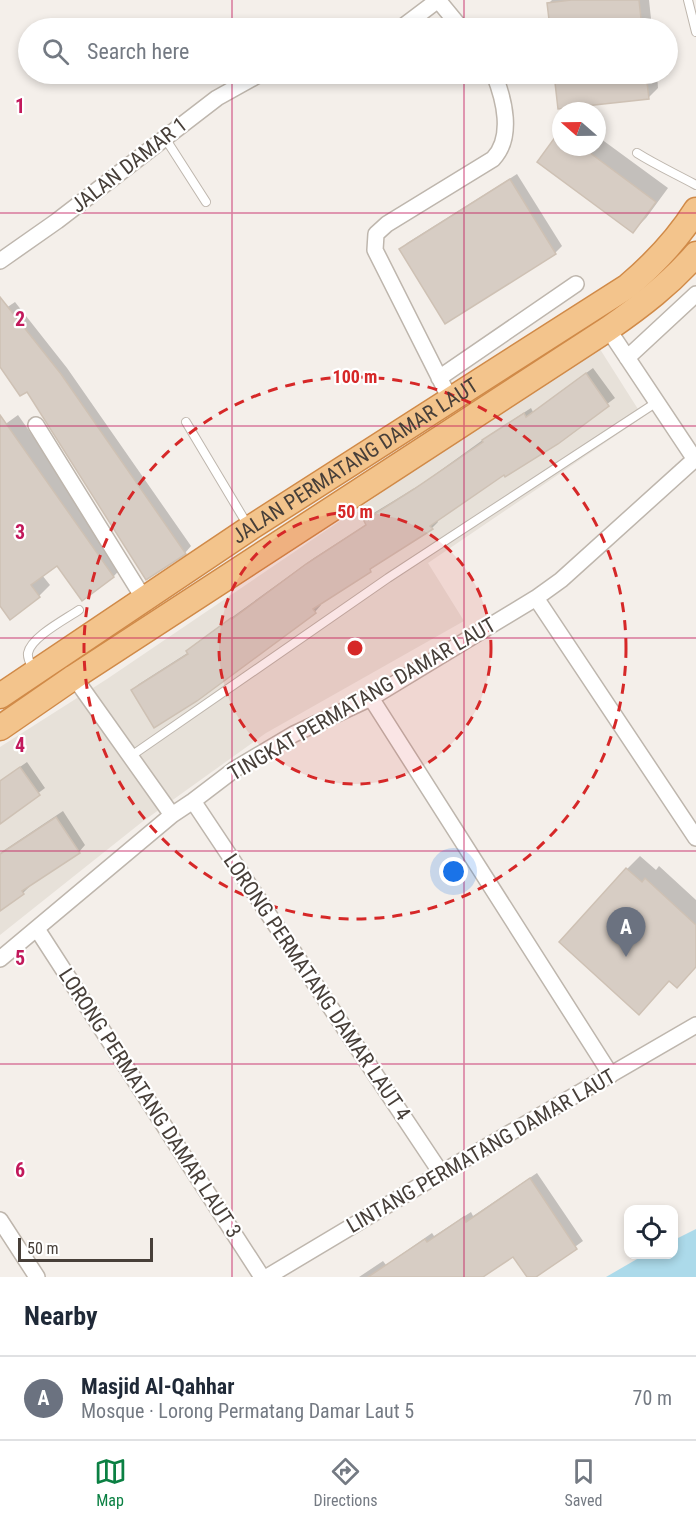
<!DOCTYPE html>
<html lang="en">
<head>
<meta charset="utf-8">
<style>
  body { margin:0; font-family:"Roboto Condensed",sans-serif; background:#f2f2f3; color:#1f2937 }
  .controls { position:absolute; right:18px; bottom:18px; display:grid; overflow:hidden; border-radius:12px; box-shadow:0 3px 9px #0003 }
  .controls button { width:54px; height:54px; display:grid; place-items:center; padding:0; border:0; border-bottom:2px solid #e0e1e3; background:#fff; color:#1f2937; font:30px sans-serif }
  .compass { position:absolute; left:552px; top:102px; width:54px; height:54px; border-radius:50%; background:#fff; box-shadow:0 3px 9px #0003; rotate:290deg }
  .scale { position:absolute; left:18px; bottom:15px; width:135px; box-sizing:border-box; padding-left:6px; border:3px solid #473f39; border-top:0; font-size:16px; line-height:21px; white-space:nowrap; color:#473f39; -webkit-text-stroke:4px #fff; paint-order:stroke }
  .you { position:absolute; left:454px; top:872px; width:21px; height:21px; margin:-15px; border:4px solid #fff; border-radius:50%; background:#1a73e8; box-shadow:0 0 0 9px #1a73e833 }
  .badge { display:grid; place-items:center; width:39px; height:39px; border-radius:50%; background:#0b8043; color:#fff; font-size:20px; font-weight:700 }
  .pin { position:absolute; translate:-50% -50px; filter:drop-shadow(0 2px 3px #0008) }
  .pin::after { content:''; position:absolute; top:32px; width:21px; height:18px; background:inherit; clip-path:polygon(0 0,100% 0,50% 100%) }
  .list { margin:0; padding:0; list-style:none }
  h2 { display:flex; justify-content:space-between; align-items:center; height:78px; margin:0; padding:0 24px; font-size:26px }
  h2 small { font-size:20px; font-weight:400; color:#747a83 }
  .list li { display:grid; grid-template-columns:39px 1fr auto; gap:18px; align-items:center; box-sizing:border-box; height:84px; padding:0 24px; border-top:2px solid #e0e1e3 }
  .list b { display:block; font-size:22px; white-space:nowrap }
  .list p { margin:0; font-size:20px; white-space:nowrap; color:#747a83 }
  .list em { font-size:20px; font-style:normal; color:#747a83 }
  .icon { flex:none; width:33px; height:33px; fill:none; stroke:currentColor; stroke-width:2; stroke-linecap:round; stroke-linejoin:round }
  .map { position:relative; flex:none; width:696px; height:1277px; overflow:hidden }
  .search { position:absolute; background:#fff; box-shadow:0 3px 9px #0003; left:18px; right:18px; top:18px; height:66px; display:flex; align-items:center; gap:15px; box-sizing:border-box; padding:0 21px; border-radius:33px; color:#747a83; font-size:22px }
  .sheet { height:162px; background:#fff }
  nav { display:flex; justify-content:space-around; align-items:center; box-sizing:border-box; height:84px; border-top:2px solid #e0e1e3; background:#fff; font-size:16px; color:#747a83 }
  nav a { display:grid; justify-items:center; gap:3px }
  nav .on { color:#0b8043 }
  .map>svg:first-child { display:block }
  .residential { fill:#e7e1d9 }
  .water { fill:#acdaea }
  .shadow { fill:#0003 }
  .building { fill:#d7cdc4; stroke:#cec1b4; stroke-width:1.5 }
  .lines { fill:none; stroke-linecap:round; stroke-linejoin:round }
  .service-casing { stroke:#beb6ad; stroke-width:10 }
  .minor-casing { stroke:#beb6ad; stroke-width:18 }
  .trunk-casing { stroke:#d08a48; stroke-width:27 }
  .service { stroke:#fff; stroke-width:8 }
  .minor { stroke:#fff; stroke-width:15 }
  .trunk { stroke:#f3c48c; stroke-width:24 }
  .grid { fill:none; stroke:#c2185b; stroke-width:1.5; stroke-opacity:0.55 }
  .ring { fill:none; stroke:#d62828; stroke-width:3; stroke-dasharray:10 8 }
  .labels { text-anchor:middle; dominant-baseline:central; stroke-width:4.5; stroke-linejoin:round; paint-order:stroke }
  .street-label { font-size:21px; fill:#473f39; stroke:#fff }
  .grid-label { font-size:20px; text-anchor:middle; font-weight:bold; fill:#c2185b; stroke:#fff; stroke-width:4.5; stroke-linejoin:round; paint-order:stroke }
  .centre { fill:#d62828; stroke:#fff; stroke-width:3 }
  .ring-label { font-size:18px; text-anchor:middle; font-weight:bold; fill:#d62828; stroke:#fff; stroke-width:4.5; stroke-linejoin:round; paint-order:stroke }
</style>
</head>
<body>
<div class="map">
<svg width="696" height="1277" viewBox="0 0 696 1277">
  <rect width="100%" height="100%" fill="#f4efea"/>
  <path class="residential" d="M 598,346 L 643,417 L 428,563 L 464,621 L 266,733 L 142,822 L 0,935 L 0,747 L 107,679 Z"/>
  <path class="water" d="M 696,1229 L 696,1277 L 606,1277 L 644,1255 L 674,1254 L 674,1240 Z"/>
  <path class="shadow" d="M 552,0 L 649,0 L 652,28 L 551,28 L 549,3 Z
    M 556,74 L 657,74 L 658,88 L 648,98 L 559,107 Z
    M 561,131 L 561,147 L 597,147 L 597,136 L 668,188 L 646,218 L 633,231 L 539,161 Z
    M 517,174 L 562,246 L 555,253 L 445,322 L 401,250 L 407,243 Z
    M 15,302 L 67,368 L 191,546 L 185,553 L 28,390 L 0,364 L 0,312 Z
    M 593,368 L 615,398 L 557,442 L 504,473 L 437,520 L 438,522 L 432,528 L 320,603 L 321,605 L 315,612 L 132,690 L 139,684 L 189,652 L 195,644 L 314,558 L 367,524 L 365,521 L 372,514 L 423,483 L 491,434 L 531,408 L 533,412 Z
    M 18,415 L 124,565 L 114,576 L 82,598 L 58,564 L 42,575 L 50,585 L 39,596 L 0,607 L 0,428 Z
    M 27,762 L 45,788 L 0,822 L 0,781 Z
    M 63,811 L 85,845 L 79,852 L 29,885 L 30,886 L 23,893 L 0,909 L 0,853 Z
    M 640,856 L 656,870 L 659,866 L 696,900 L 696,966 L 627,869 Z
    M 537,1173 L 583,1241 L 533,1277 L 528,1277 L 514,1254 L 480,1277 L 359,1277 L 383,1261 L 386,1265 L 432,1233 L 434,1236 L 471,1212 L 473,1216 Z"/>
  <path class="building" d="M 571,0 L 639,0 L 642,28 L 550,28 L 547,3 Z
    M 554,74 L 646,74 L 649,99 L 558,109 Z
    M 561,129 L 561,147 L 582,147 L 656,202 L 633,233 L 537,162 Z
    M 510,179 L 556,254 L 445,324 L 399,249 Z
    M 0,297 L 61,374 L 186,554 L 146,580 L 27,392 L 20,396 L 0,367 Z
    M 586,373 L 609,406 L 558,444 L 505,477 L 504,475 L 430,526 L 433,529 L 370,569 L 371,572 L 313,609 L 316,613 L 197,701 L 154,728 L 131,690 L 188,654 L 186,651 L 231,618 L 232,619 L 306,564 L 366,525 L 364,521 L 414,489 L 483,442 L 482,440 L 524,413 L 526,417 Z
    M 0,415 L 114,577 L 82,601 L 57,566 L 31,585 L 40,597 L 10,620 L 0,606 Z
    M 20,767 L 40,795 L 0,824 L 0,781 Z
    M 56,817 L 80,853 L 22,891 L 24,894 L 0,911 L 0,854 Z
    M 626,868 L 642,882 L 645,878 L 696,925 L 696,967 L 677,988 L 669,981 L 639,1015 L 559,942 Z
    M 530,1178 L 577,1249 L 536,1277 L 527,1277 L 513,1257 L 483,1277 L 368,1277 L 425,1239 L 427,1242 L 464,1217 L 466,1222 Z"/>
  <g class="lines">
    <g class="service-casing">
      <path id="service" d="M 688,0 L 696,32
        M 165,138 L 206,202
        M 637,153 C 656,165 676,174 696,185
        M 186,422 L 247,524
        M 34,671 C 31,665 27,659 28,653 C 31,637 66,619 79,610
        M 131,756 L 388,578 L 657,402"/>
    </g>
    <g class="minor-casing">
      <path id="minor" d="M 438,0 L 461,28
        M 401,28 L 438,0
        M 304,74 L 323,75 L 328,74
        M 0,261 L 57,221 L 217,98 L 260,74
        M 608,329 L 696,461
        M 627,358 L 696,294
        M 439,378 L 576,284
        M 451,401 L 375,250 L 376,234 L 387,224 L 493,159 C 514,137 504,99 494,74
        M 36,425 L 144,599
        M 536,598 L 696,838
        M 74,677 L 172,815
        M 371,698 L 611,1075
        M 193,801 L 441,1173
        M 37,929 L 262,1277
        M 0,959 L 172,815 L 193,801 L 235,769 L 294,734 L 371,698 L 536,598 L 561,580 L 695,459
        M 0,1220 L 37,1277
        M 267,1277 L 441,1173 L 696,1025"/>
    </g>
    <g class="trunk-casing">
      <g id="trunk">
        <path id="s1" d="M 0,696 L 250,528 L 628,286 C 655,263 677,240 696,210"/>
        <path d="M 0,728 L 74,677 L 608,329 C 641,306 670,284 696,254"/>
      </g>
    </g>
    <use href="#service" class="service"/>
    <use href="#minor" class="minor"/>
    <use href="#trunk" class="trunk"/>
  </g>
  <path class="grid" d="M 232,0 L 232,28M 464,0 L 464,28M 232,74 L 232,1277M 464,74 L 464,1277M 0,213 L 696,213M 0,426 L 696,426M 0,638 L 696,638M 0,851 L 696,851M 0,1064 L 696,1064"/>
  <circle cx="355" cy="648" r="136" fill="#d62828" fill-opacity=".12"/>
  <g class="ring">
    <circle cx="355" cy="648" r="136"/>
    <circle cx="355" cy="648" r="271"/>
  </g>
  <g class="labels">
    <g class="street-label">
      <text transform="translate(129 165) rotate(-38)">JALAN DAMAR 1</text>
      <text stroke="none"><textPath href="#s1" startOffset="426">JALAN PERMATANG DAMAR LAUT</textPath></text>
      <text transform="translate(362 699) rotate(-30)">TINGKAT PERMATANG DAMAR LAUT</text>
      <text transform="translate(317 987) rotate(56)">LORONG PERMATANG DAMAR LAUT 4</text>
      <text transform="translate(150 1103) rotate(57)">LORONG PERMATANG DAMAR LAUT 3</text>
      <text transform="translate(481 1151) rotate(-30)">LINTANG PERMATANG DAMAR LAUT</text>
    </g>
  </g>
  <g class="grid-label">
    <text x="20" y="113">1</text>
    <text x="20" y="326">2</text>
    <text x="20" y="539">3</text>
    <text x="20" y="752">4</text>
    <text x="20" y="965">5</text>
    <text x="20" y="1177">6</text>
  </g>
  <circle cx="355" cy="648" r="9" class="centre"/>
  <g class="ring-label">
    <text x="355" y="383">100 m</text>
    <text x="355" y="518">50 m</text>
  </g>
</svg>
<div class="controls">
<button><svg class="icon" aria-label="locate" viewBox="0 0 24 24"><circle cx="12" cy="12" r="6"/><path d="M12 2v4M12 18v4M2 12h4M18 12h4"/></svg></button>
</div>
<svg class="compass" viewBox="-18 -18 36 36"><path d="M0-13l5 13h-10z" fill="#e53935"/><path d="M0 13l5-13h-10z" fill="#747a83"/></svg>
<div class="scale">50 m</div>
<div class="you"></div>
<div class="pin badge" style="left:626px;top:957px;background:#6b7280">A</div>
<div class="search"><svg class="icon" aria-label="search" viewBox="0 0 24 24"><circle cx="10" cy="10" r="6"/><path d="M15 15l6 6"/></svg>Search here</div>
</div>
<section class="sheet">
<h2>Nearby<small></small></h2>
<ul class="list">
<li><span class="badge" style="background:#6b7280">A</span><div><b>Masjid Al-Qahhar</b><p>Mosque · Lorong Permatang Damar Laut 5</p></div><em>70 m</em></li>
</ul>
</section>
<nav>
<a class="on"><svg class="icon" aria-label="map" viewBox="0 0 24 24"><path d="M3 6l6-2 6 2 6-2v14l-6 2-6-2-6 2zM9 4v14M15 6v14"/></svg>Map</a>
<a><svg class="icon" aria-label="directions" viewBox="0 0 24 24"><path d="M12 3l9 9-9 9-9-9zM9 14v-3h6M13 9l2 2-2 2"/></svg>Directions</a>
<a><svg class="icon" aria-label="saved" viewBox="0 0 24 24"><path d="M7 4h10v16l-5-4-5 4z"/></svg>Saved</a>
</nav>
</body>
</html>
